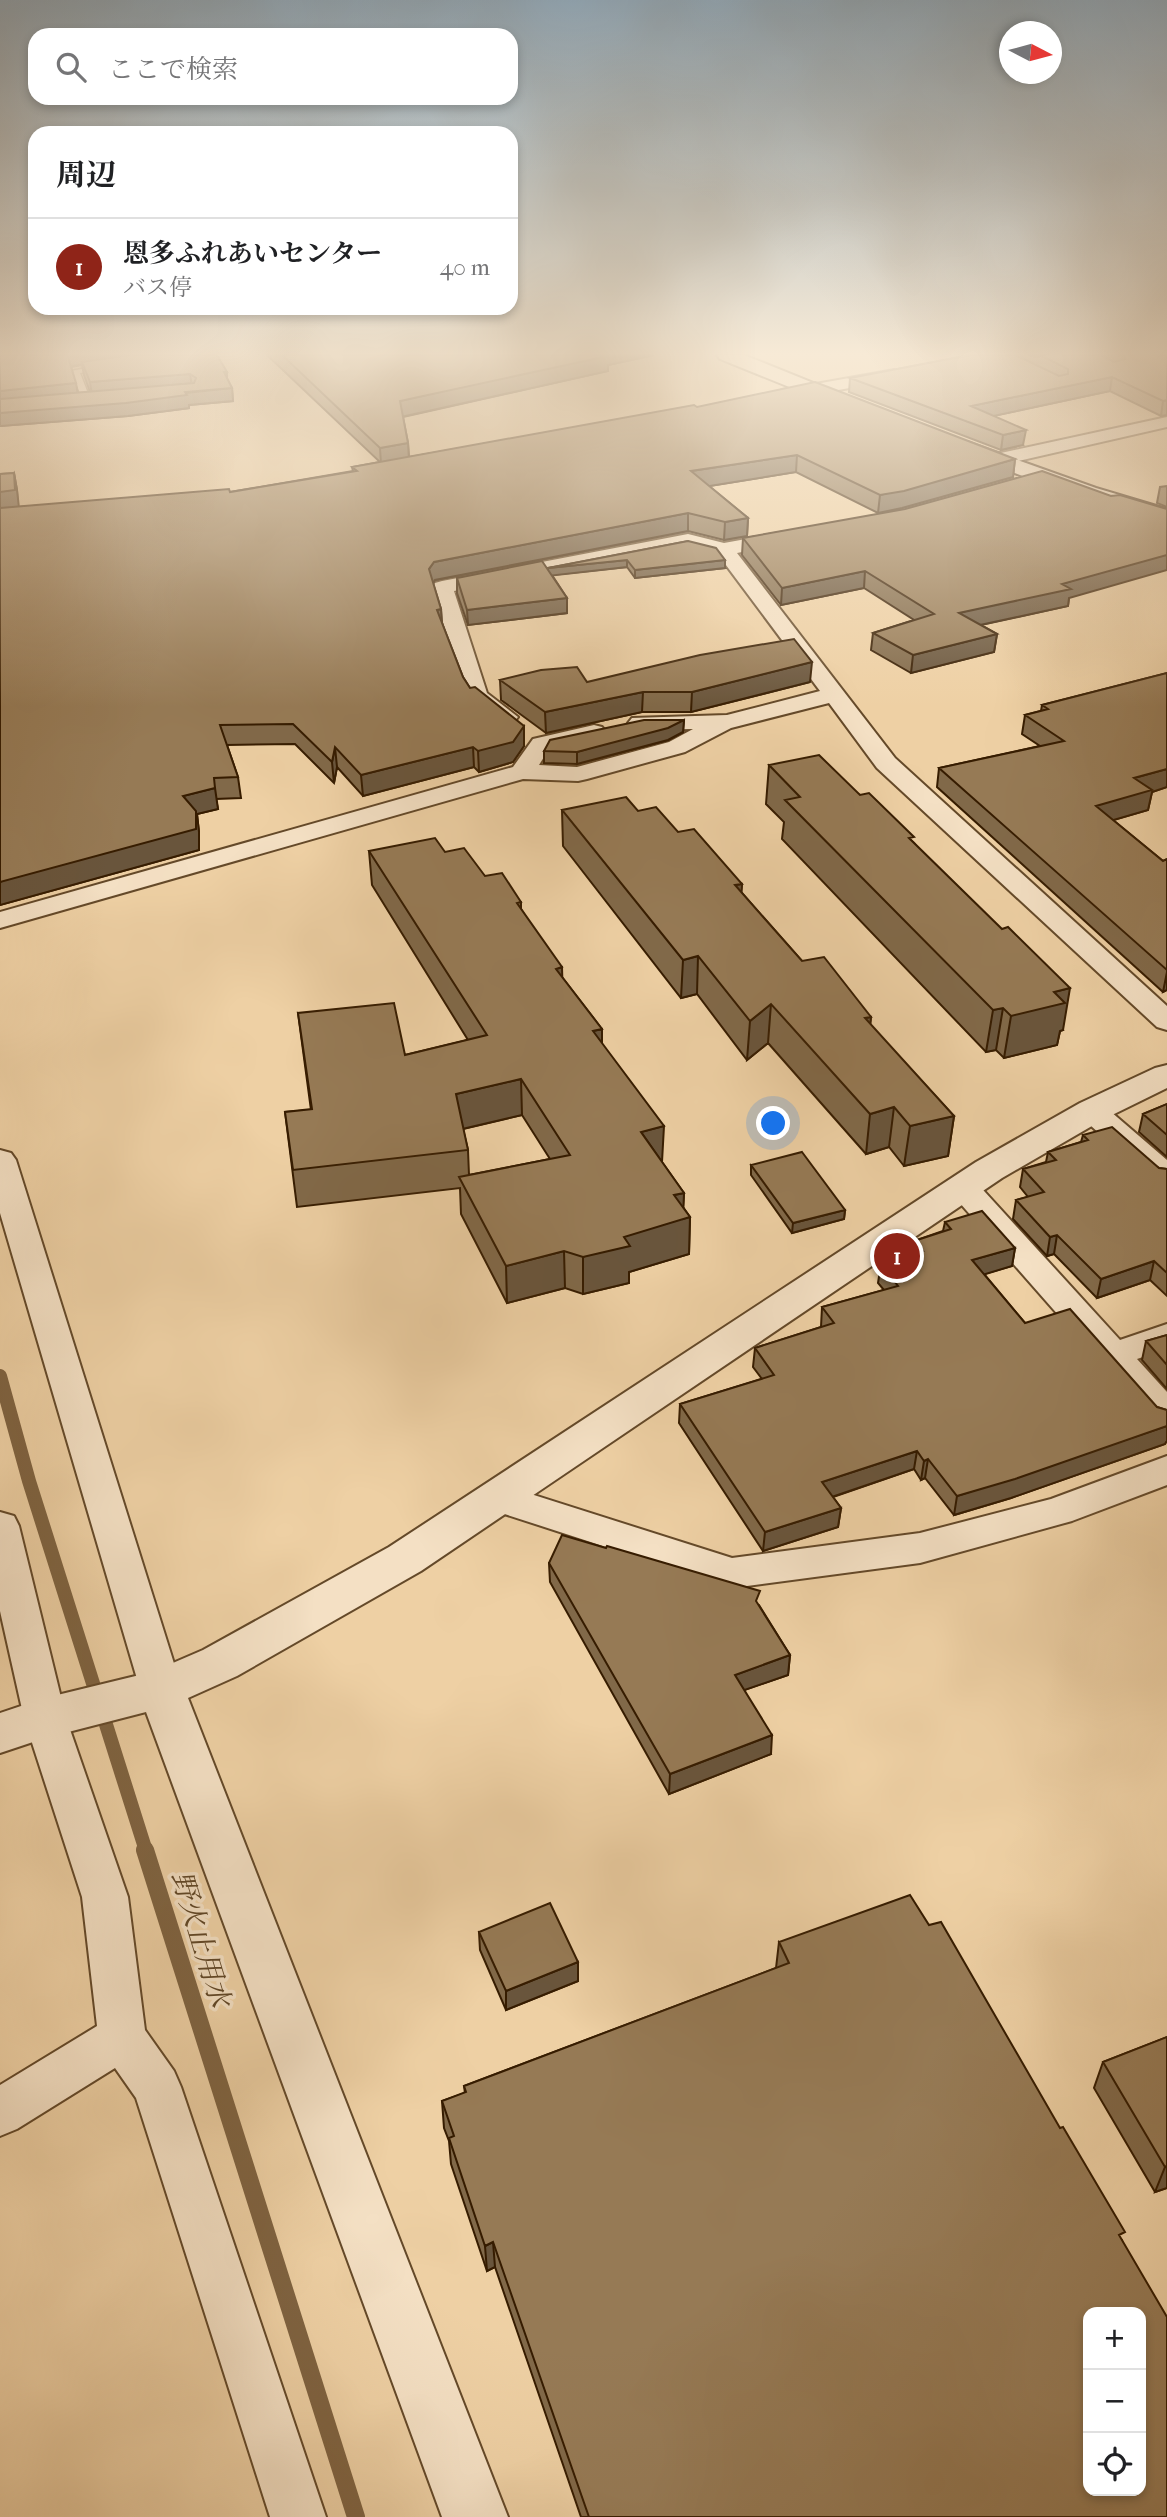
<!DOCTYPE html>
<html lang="ja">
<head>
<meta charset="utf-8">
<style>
  body { margin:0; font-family:"IM FELL French Canon","Noto Serif JP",serif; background:#f2f2f2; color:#202124 }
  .controls { position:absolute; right:21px; bottom:21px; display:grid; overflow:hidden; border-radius:14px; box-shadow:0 4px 10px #0003 }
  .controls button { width:63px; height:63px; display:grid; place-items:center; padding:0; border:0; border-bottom:2px solid #e0e0e0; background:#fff; color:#202124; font:35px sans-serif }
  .compass { position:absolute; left:999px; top:21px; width:63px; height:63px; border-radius:50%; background:#fff; box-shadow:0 4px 10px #0003; rotate:96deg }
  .you { position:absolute; left:774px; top:1124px; width:24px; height:24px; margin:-18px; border:5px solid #fff; border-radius:50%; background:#1a73e8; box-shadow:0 0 0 10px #1a73e833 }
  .badge { display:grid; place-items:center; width:46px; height:46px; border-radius:50%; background:#8f2418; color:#fff; font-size:23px; font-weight:700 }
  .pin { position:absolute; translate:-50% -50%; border:4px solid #fff; box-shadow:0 2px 7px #0006 }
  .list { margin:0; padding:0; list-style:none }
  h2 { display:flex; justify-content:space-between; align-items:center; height:91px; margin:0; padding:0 28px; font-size:30px }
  h2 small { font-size:23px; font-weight:400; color:#757577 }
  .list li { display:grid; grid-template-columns:46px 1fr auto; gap:21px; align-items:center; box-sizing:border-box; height:98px; padding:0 28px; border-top:2px solid #e0e0e0 }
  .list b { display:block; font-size:26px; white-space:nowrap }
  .list p { margin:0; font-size:23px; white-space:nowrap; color:#757577 }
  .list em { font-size:23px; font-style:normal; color:#757577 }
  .icon { flex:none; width:38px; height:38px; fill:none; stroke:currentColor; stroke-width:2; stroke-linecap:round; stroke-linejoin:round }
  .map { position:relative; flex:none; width:1167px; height:2517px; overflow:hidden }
  .search { position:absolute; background:#fff; box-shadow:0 4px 10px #0003; left:28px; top:28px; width:490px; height:77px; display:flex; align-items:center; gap:18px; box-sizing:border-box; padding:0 24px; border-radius:21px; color:#757577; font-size:26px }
  .panel { position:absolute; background:#fff; box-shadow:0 4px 10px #0003; left:28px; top:126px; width:490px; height:189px; border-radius:21px }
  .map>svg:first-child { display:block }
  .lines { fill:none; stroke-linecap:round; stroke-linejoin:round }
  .stream-far1 { stroke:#7f6341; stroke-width:14 }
  .stream { stroke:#7f6341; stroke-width:18 }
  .service-casing { stroke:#644929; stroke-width:3 }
  .minor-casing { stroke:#644929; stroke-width:4 }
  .tertiary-casing { stroke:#644929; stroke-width:4 }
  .secondary-casing { stroke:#361c00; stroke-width:4 }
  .service { fill:#f4e0c4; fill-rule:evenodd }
  .minor { fill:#f4e0c4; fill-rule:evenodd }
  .tertiary { fill:#f4e0c4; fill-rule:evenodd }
  .secondary { fill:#f4e0c4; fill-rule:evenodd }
  .wall { fill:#816949; stroke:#361c00; stroke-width:2; fill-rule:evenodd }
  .shaded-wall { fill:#69553c; stroke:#361c00; stroke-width:2 }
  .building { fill:#967a55; stroke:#361c00; stroke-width:2; fill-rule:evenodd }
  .labels { text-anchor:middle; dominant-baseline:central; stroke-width:7; stroke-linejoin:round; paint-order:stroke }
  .near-water-label { font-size:28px; font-style:italic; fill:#604626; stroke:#f4e0c4 }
</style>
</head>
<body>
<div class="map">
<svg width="1167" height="2517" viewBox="0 0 1167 2517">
  <rect width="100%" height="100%" fill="#eed0a4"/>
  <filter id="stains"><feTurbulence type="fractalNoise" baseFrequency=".00286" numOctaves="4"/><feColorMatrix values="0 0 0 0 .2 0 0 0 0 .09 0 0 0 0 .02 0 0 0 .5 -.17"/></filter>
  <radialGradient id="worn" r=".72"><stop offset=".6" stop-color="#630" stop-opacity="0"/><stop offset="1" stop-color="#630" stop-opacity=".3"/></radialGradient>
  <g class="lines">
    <path class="stream-far1" d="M 0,1376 L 29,1481 L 146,1851"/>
    <path class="stream" d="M 145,1850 L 356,2517"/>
    <g class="service-casing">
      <path id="service" d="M 102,365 L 105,369 L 80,373 L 91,401 L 84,403 L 71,371 Z"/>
    </g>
    <g class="minor-casing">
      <path id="minor" d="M 894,370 L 902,375 L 900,379 L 782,400 L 773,395 L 782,390 Z
        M 1167,417 L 1167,427 L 996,466 L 987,460 L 996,454 Z
        M 785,532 L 792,534 L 795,538 L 792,542 L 737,553 L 895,758 L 1167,1006 L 1167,1030 L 1157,1027 L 877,768 L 829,703 L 731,728 L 685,752 L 587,779 L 578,781 L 523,779 L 0,928 L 0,912 L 513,767 L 533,739 L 594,725 L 602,727 L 606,732 L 602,737 L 549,749 L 539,765 L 577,767 L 669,742 L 693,729 L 640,730 L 632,728 L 628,723 L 632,718 L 727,715 L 820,691 L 717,553 L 688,546 L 454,591 L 487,693 L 518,717 L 514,722 L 498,722 L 466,696 L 432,587 L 435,583 L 442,581 L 688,534 L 724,543 Z
        M 1092,1102 L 1103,1105 L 1167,1160 L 1167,1187 L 1156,1184 L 1081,1117 L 1077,1111 L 1081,1105 Z
        M 0,1150 L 11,1153 L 16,1160 L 182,1689 L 176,1701 L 161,1706 L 146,1701 L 140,1689 L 0,1213 Z
        M 963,1177 L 974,1180 L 1120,1340 L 1167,1324 L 1167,1349 L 1137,1359 L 1167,1392 L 1167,1428 L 1154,1424 L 952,1194 L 947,1187 L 952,1180 Z
        M 1167,1456 L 1167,1485 L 1072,1521 L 920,1563 L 732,1588 L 483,1507 L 477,1497 L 483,1487 L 496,1483 L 732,1558 L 920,1533 L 1051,1499 Z
        M 0,1512 L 14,1516 L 19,1526 L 66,1718 L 128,1897 L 145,2030 L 174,2071 L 181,2087 L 326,2517 L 270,2517 L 136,2098 L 115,2068 L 17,2129 L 0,2136 L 0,2085 L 97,2026 L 82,1897 L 24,1718 L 0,1611 Z"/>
    </g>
    <g class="tertiary-casing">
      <path id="tertiary" d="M 1167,1065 L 1167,1088 L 1104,1119 L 1002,1178 L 421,1571 L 237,1676 L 188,1698 L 508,2517 L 442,2517 L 146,1712 L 45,1738 L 0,1753 L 0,1713 L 45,1698 L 152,1672 L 203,1650 L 389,1547 L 976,1162 L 1080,1103 L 1155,1068 Z"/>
    </g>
    <g class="secondary-casing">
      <path id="secondary" d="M 717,355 L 744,355 L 858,401 L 861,405 L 858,409 L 844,409 L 720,359 Z
        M 967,442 L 1096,488 L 1167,509 L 1167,523 L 1080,498 L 960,452 L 956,448 L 960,444 Z"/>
    </g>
    <use href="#service" class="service"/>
    <use href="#minor" class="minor"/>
    <use href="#tertiary" class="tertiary"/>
    <use href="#secondary" class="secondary"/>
  </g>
  <path class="wall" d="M 0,355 L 227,372 L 227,379 L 232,388 L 233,401 L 189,405 L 189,408 L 128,416 L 0,426 ZM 82,365 L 84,375 L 90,392 L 78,393 L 71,367 Z
    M 267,355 L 654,355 L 608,365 L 608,371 L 403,417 L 408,443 L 409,457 L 697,407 L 1015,459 L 1013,477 L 902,508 L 878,513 L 796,472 L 709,486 L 748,518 L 747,536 L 724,540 L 688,531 L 435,580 L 433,583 L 441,609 L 442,623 L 463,677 L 470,688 L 524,746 L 513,762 L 479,772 L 474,767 L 363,796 L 337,767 L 334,783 L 295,744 L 227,745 L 238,777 L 241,798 L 216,799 L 218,809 L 197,814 L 199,832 L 199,850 L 0,905 L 0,474 L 14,473 L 17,490 L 18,507 L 230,492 L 353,471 L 352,467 L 380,462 Z
    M 970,355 L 1167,355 L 1167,415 L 1161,416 L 1110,391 L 993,416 L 1023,445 L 1001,450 L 849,392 L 850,378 Z
    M 1167,486 L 1167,507 L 1157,503 L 1160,487 Z
    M 1111,496 L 1069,598 L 1068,606 L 981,625 L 997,634 L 994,652 L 911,673 L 871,650 L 873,633 L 914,620 L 864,588 L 781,605 L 742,555 L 743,538 Z
    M 688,541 L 725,568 L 635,578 L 627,567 L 552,575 L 567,598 L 567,613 L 468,625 L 457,593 L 457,578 L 548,570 L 548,568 Z
    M 1167,673 L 1167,787 L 1152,792 L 1148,810 L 1113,820 L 1163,861 L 1167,859 L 1167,990 L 1163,992 L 937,787 L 939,768 L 1040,746 L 1022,734 L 1025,715 L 1041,711 L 1042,705 Z
    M 500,680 L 587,682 L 810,682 L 691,712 L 642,712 L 546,733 L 501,700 Z
    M 684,720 L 683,732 L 668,740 L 577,764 L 544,763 L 544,751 Z
    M 769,765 L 860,795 L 914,843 L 1063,1030 L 1060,1031 L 1057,1045 L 1004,1058 L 996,1050 L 986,1052 L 782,839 L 784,822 L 766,804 Z
    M 562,810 L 638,811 L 678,832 L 742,884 L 741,892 L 802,961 L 871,1017 L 870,1025 L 954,1116 L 948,1156 L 904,1166 L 889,1147 L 866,1154 L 768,1043 L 747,1060 L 697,994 L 681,998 L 563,846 Z
    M 369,851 L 445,852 L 485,876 L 521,902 L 521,909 L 562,977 L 602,1029 L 602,1044 L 662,1162 L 684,1193 L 683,1207 L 690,1217 L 689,1254 L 629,1272 L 629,1283 L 583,1294 L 565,1288 L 507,1303 L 461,1214 L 460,1188 L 297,1207 L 285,1112 L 311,1110 L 298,1013 L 405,1055 L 468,1040 L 372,885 ZM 522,1115 L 550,1159 L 469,1175 L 468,1150 L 463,1129 Z
    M 1167,1104 L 1167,1157 L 1139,1132 L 1143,1114 Z
    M 1083,1135 L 1159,1168 L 1167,1169 L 1167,1296 L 1150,1280 L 1097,1298 L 1054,1254 L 1047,1256 L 1013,1219 L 1016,1200 L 1028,1197 L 1020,1187 L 1023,1169 L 1046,1162 L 1048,1152 L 1081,1142 Z
    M 751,1165 L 845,1210 L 844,1219 L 792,1233 L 751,1175 Z
    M 945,1222 L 1015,1248 L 1012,1266 L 984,1274 L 1025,1323 L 1157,1407 L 1167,1410 L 1167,1441 L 1166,1442 L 1165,1444 L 1011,1498 L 954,1515 L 925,1478 L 921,1480 L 914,1469 L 833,1497 L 841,1508 L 838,1527 L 763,1551 L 679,1423 L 680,1404 L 762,1379 L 753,1367 L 755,1348 L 821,1327 L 822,1307 L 884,1290 L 878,1283 L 881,1264 L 912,1255 L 914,1241 L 943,1231 Z
    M 1167,1335 L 1167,1389 L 1142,1360 L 1146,1341 Z
    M 606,1548 L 759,1605 L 790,1655 L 788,1675 L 744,1690 L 771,1754 L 669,1794 L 550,1582 L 549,1563 Z
    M 479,1932 L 578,1962 L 578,1981 L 506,2010 L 480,1950 Z
    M 779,1942 L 1122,2240 L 1167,2517 L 581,2517 L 495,2267 L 487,2271 L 451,2164 L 449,2141 L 444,2128 L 442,2101 L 465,2093 L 464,2086 L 776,1968 Z
    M 1167,2037 L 1167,2188 L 1155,2192 L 1094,2088 L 1103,2062 Z"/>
  <path class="shaded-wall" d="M 69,355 L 156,355 L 72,366 L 70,370 L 68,357 Z
    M 600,355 L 654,355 L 608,365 L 608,371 L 401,417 L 400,401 Z
    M 190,374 L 192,386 L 92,395 L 90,382 Z
    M 1112,377 L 1110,391 L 970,421 L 971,406 Z
    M 76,383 L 78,396 L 0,404 L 0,391 Z
    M 232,388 L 233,401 L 189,405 L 189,408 L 128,416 L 0,426 L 0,413 Z
    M 1167,400 L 1167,415 L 1161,416 L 1163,401 Z
    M 1026,430 L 1023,445 L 1001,450 L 1003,435 Z
    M 408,443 L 409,459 L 381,464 L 380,448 Z
    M 797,455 L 796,472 L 691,489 L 691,471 Z
    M 1015,459 L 1013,477 L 902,508 L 878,513 L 880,495 Z
    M 14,473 L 17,490 L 19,508 L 0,510 L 0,492 Z
    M 688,513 L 688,531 L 435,580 L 430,588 L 429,569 L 434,562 Z
    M 748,518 L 747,536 L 724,540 L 725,522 Z
    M 1167,550 L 1167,570 L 1069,598 L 1068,606 L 957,630 L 959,613 L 1062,584 Z
    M 627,560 L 627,567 L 548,576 L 548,568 Z
    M 725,560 L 725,568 L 635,578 L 635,570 Z
    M 865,571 L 864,588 L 781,605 L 782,588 Z
    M 567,598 L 567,613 L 468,625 L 467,610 Z
    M 441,609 L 442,628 L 437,610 Z
    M 997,634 L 994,652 L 911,673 L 913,655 Z
    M 812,662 L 810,682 L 691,712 L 692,692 Z
    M 643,692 L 642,712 L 546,733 L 545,712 Z
    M 684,720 L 683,732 L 668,740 L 577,764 L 577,752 Z
    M 524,726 L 524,746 L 513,762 L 479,772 L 478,751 Z
    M 335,747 L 337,767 L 334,783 L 332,762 Z
    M 473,747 L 474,767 L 363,796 L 361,775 Z
    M 1167,769 L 1167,787 L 1152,792 L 1148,810 L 1093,826 L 1096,806 L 1134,778 Z
    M 215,788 L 218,809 L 197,814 L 199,832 L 199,850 L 0,905 L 0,882 L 183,796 Z
    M 742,884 L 740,921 L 735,885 Z
    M 698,956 L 697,994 L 681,998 L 683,960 Z
    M 562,967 L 563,1003 L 556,969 Z
    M 1167,972 L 1167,990 L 1163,992 Z
    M 1070,988 L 1063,1030 L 1060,1031 L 1057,1045 L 1004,1058 L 1011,1016 L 1054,992 Z
    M 771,1004 L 768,1043 L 747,1060 L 750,1021 Z
    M 1003,1008 L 996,1050 L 986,1052 L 993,1010 Z
    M 871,1017 L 867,1056 L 865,1018 Z
    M 602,1029 L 602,1065 L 593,1031 Z
    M 521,1079 L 522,1115 L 458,1130 L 456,1094 Z
    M 894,1107 L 889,1147 L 866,1154 L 870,1114 Z
    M 954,1116 L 948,1156 L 904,1166 L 910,1126 Z
    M 664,1126 L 662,1162 L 641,1132 Z
    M 684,1193 L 683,1219 L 690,1217 L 689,1254 L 629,1272 L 629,1283 L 583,1294 L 583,1257 L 624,1237 L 674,1195 Z
    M 845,1210 L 844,1219 L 792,1233 L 793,1223 Z
    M 1057,1235 L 1054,1254 L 1047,1256 L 1050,1237 Z
    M 1015,1248 L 1012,1266 L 969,1279 L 972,1260 Z
    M 564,1251 L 565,1288 L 507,1303 L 506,1266 Z
    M 1154,1261 L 1150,1280 L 1097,1298 L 1101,1279 Z
    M 1167,1426 L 1167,1441 L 1166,1442 L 1165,1444 L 1011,1498 L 954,1515 L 957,1496 Z
    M 917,1451 L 914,1469 L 820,1501 L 822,1482 Z
    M 928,1459 L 925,1478 L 921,1480 L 924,1461 Z
    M 841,1508 L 838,1527 L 763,1551 L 765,1532 Z
    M 790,1655 L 788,1675 L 733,1694 L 735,1675 Z
    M 772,1735 L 771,1754 L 669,1794 L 670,1774 Z
    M 578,1962 L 578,1981 L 506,2010 L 506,1991 Z
    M 1167,2166 L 1167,2188 L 1155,2192 L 1165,2167 Z
    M 493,2242 L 495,2267 L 487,2271 L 485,2246 Z"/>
  <path class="building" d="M 0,355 L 69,355 L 68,357 L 76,383 L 0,391 Z
    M 130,355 L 217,355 L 227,372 L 224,372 L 232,388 L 185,392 L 187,395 L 126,403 L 0,413 L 0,399 L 194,383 L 196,378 L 190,374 L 90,382 L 82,362 Z
    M 282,355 L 606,355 L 608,356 L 400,401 L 408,443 L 380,448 Z
    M 970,355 L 1015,355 L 1059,376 L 1068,374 L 1068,369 L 1040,355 L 1101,355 L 1114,362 L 1125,359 L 1123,355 L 1167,355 L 1167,400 L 1163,401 L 1112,377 L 971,406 L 1026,430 L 1003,435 L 850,378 Z
    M 815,382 L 1015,459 L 904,491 L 880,495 L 797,455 L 691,471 L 748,518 L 725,522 L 688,513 L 434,562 L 429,569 L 441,609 L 437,610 L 463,677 L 470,688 L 475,687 L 524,726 L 513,742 L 478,751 L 473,747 L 361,775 L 335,747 L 332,762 L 293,724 L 220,725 L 238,777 L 214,778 L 215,788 L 183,796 L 196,811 L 196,829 L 0,882 L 0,508 L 229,489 L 230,492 L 357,471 L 352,467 L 694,405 L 697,407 Z
    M 1042,471 L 1111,496 L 1120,495 L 1167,509 L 1167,555 L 1062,584 L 1071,589 L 959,613 L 997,634 L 913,655 L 873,633 L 934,614 L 865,571 L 782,588 L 743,538 L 905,509 Z
    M 14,473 L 15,490 L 0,492 L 0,474 Z
    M 688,541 L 716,548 L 725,560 L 635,570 L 627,560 L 548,568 Z
    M 542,561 L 567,598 L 467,610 L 457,578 Z
    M 794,639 L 812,662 L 692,692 L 643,692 L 545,712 L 500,680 L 541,670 L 577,667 L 587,682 L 700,655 Z
    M 1167,673 L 1167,769 L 1134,778 L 1152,790 L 1096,806 L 1163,861 L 1167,859 L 1167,970 L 939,768 L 1064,741 L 1025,715 L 1048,709 L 1042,705 Z
    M 644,720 L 684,720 L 668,728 L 577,752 L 544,751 L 550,740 Z
    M 819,755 L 860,795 L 869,793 L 914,837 L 909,838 L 1002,929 L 1008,927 L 1070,988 L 1054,992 L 1065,1003 L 1011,1016 L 1003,1008 L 993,1010 L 785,800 L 800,797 L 769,765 Z
    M 626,797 L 638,811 L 656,807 L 678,832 L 694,829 L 742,884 L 735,885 L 802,961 L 824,957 L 871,1017 L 865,1018 L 954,1116 L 910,1126 L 894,1107 L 870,1114 L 771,1004 L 750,1021 L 698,956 L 683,960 L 562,810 Z
    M 435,838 L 445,852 L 464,848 L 485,876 L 502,873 L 521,902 L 517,903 L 562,967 L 556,969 L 602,1029 L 593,1031 L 664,1126 L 641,1132 L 684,1193 L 674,1195 L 690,1217 L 624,1237 L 630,1246 L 583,1257 L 564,1251 L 506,1266 L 459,1177 L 570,1155 L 521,1079 L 456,1094 L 468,1150 L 293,1170 L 285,1112 L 312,1109 L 298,1013 L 394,1003 L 405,1055 L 487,1035 L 369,851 Z
    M 1167,1104 L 1167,1135 L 1143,1114 Z
    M 1112,1127 L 1159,1168 L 1167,1169 L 1167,1273 L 1154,1261 L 1101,1279 L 1057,1235 L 1050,1237 L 1016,1200 L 1044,1192 L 1023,1169 L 1056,1160 L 1048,1152 L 1088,1140 L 1083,1135 Z
    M 802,1152 L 845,1210 L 793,1223 L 751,1165 Z
    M 982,1211 L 1015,1248 L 972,1260 L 1025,1323 L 1070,1309 L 1157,1407 L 1167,1410 L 1167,1426 L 1015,1479 L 957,1496 L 928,1459 L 924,1461 L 917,1451 L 822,1482 L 841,1508 L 765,1532 L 680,1404 L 774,1375 L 755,1348 L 834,1323 L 822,1307 L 898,1286 L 881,1264 L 923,1251 L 914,1241 L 951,1229 L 945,1222 Z
    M 1167,1335 L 1167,1365 L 1146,1341 Z
    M 562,1535 L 606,1548 L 607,1546 L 760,1591 L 756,1601 L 790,1655 L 735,1675 L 772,1735 L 670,1774 L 549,1563 Z
    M 910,1895 L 929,1925 L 941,1922 L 1060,2128 L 1063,2127 L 1125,2232 L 1119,2235 L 1167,2317 L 1167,2517 L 589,2517 L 493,2242 L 485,2246 L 449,2138 L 454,2136 L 442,2101 L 466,2092 L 464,2086 L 789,1963 L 779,1942 ZM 1088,2312 L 1141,2312 L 1141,2491 L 1088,2491 Z
    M 550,1903 L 578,1962 L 506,1991 L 479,1932 Z
    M 1167,2037 L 1167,2166 L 1165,2167 L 1103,2062 Z"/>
  <linearGradient id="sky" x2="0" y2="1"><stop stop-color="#91a7b6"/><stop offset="0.5" stop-color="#f7ead6"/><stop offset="1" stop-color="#f7ead6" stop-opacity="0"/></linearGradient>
  <rect width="1167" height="707" fill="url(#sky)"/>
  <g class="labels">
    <g class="near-water-label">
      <text transform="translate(201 1939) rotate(73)">野火止用水</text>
    </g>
  </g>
  <rect width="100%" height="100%" filter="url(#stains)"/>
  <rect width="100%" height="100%" fill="url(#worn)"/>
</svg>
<div class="controls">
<button>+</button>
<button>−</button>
<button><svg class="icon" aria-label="locate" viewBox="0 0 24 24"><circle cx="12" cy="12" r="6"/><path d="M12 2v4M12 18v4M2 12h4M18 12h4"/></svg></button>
</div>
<svg class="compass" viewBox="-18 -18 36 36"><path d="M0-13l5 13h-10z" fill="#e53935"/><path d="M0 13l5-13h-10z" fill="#757577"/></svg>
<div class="you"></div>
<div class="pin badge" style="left:897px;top:1256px">1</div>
<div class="search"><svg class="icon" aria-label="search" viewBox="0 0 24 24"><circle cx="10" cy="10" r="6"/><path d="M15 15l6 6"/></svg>ここで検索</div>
<section class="panel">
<h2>周辺<small></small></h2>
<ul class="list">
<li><span class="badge">1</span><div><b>恩多ふれあいセンター</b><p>バス停</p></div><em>40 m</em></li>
</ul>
</section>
</div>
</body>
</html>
